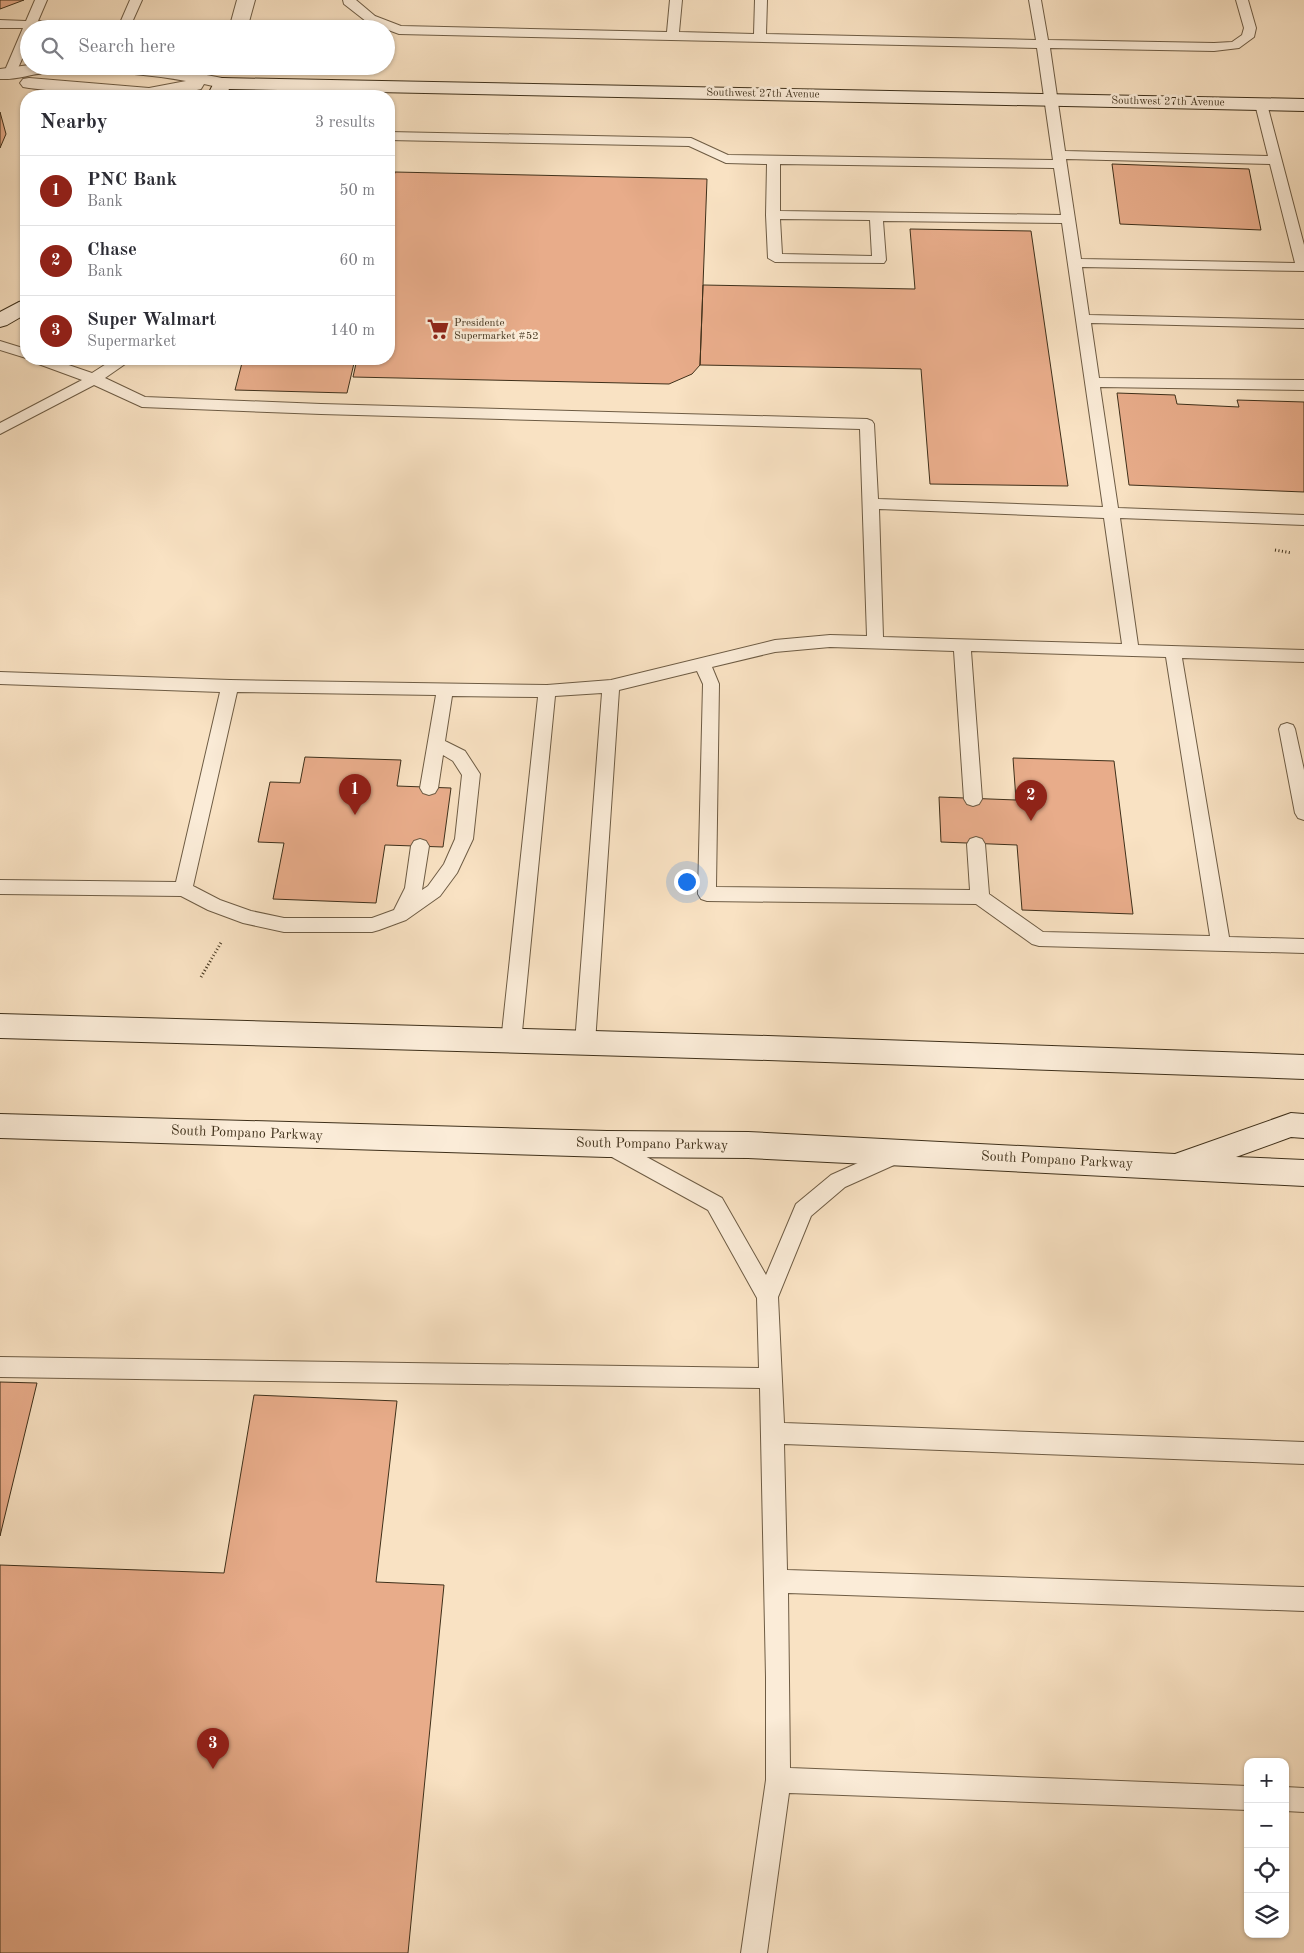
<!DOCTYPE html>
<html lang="en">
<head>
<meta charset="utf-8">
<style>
  body { margin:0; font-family:"Old Standard TT",serif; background:#f7f7f7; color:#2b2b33 }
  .controls { position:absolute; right:15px; bottom:15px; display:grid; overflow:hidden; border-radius:10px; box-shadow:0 1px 4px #0004 }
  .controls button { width:45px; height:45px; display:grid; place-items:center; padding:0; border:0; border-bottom:1px solid #e1e1e2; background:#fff; color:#2b2b33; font:25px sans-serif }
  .you { position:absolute; left:686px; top:881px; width:18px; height:18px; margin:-12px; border:4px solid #fff; border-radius:50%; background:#1a73e8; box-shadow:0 0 0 8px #1a73e833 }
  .badge { display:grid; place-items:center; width:32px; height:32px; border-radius:50%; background:#8f2418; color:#fff; font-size:16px; font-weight:700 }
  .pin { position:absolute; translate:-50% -41px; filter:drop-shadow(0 1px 2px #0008) }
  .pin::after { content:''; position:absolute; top:26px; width:18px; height:15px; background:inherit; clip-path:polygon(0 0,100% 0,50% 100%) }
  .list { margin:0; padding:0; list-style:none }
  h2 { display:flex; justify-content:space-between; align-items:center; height:65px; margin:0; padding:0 20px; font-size:21px }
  h2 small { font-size:16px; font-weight:400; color:#7c7c81 }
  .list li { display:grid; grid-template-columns:32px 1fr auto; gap:15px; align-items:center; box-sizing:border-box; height:70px; padding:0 20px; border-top:1px solid #e1e1e2 }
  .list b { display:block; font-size:19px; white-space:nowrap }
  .list p { margin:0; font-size:16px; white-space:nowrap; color:#7c7c81 }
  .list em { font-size:16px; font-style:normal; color:#7c7c81 }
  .icon { flex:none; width:28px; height:28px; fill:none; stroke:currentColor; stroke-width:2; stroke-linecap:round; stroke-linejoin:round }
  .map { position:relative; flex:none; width:1304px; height:1953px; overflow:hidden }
  .search { position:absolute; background:#fff; box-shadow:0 1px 4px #0004; left:20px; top:20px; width:375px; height:55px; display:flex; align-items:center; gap:12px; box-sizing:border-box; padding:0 18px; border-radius:28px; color:#7c7c81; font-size:19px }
  .panel { position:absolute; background:#fff; box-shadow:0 1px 4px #0004; left:20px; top:90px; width:375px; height:275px; border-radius:20px }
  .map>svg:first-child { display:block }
  .building { fill:#e8ac8a; stroke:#3f301a }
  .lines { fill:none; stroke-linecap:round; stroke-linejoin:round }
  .lane-casing { stroke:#6e5c44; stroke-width:2 }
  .street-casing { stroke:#6e5c44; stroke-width:2 }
  .secondary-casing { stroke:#3f301a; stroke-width:2 }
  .path { stroke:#3f301a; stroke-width:3; stroke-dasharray:1 2.5; stroke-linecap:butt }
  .lane { fill:#fbecd8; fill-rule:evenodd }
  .street { fill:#fbecd8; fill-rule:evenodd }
  .secondary { fill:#fbecd8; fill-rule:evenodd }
  .labels { text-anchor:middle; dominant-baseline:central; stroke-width:5; stroke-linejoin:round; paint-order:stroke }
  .far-street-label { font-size:11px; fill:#3f301a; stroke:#fbecd8 }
  .far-poi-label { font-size:11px; fill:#3f301a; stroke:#fbecd8; text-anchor:start }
  .street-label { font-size:14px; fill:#3f301a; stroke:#fbecd8 }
</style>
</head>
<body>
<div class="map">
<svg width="1304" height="1953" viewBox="0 0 1304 1953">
  <rect width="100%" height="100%" fill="#f9e2c3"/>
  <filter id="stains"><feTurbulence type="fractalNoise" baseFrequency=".004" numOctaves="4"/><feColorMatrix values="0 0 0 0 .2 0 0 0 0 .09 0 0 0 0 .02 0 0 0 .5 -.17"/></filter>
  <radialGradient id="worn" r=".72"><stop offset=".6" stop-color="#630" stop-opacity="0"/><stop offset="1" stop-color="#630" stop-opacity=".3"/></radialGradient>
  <path class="building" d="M 0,0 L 24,0 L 0,9 Z
    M 0,112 L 6,134 L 0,148 Z
    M 1112,164 L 1249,169 L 1261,230 L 1120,224 Z
    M 395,172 L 707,179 L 700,365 L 692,374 L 669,384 L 353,377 L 357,359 L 389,359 L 389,201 Z
    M 910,229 L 1031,231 L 1068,486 L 930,484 L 921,369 L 700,365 L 703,285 L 915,289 Z
    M 243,359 L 355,359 L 347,393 L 235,390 Z
    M 1117,393 L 1175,395 L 1177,404 L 1239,407 L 1237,400 L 1304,402 L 1304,492 L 1129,485 Z
    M 305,757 L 401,760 L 397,786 L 451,788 L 443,847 L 385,845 L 376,903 L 273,899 L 284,843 L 258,842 L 270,782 L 300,783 Z
    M 1013,758 L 1114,761 L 1133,914 L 1022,910 L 1017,845 L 941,842 L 939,797 L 1016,800 Z
    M 0,1382 L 37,1383 L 0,1536 Z
    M 254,1395 L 397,1401 L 376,1582 L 444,1585 L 408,1953 L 0,1953 L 0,1565 L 224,1573 Z"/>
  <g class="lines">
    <g class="lane-casing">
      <path id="lane" d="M 35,0 L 47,0 L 38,21 L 120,23 L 130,0 L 142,0 L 129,29 L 29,29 L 29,43 L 15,75 L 13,78 L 5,78 L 3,75 L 23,28 L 0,28 L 0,20 L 26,21 Z
        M 343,0 L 356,0 L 375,16 L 401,26 L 667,32 L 670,0 L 682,0 L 679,32 L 754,34 L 755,0 L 767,0 L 766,34 L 1036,40 L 1029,0 L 1041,0 L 1048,40 L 1214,43 L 1232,42 L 1242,35 L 1244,28 L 1236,0 L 1248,0 L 1256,28 L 1254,37 L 1239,48 L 1214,51 L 1050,48 L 1065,151 L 1268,156 L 1255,104 L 1261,100 L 1267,104 L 1304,245 L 1304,271 L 1082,267 L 1089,315 L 1304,320 L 1304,328 L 1091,323 L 1099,378 L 1304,380 L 1304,390 L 1100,387 L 1118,508 L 1304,515 L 1304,525 L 1120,518 L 1138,645 L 1304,650 L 1304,662 L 1182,658 L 1229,937 L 1304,939 L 1304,953 L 1039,946 L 1032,944 L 976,904 L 707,901 L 701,899 L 698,894 L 703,684 L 697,671 L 619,690 L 595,1043 L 592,1049 L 585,1051 L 578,1049 L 575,1043 L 602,693 L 555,696 L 521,1042 L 518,1048 L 511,1050 L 504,1048 L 501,1042 L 538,697 L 452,696 L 445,741 L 465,751 L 480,774 L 473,839 L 457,873 L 440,896 L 406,920 L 379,930 L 372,932 L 284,932 L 243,923 L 208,910 L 181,896 L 0,894 L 0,880 L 176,882 L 220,692 L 0,684 L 0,672 L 230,680 L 547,685 L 611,680 L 775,640 L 830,635 L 867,636 L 860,429 L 321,414 L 142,407 L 94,385 L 0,434 L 0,423 L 82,380 L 33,362 L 31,359 L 51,359 L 92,373 L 114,359 L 130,359 L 128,362 L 105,378 L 145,397 L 321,404 L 867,419 L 872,421 L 874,424 L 878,499 L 1103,507 L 1062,223 L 883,221 L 886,260 L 884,263 L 775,262 L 768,258 L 766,215 L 767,164 L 726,163 L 689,146 L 389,140 L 389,132 L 691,138 L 728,155 L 1053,160 L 1037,48 L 399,34 L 367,22 L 344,4 ZM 1066,159 L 1270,164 L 1295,263 L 1081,259 ZM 780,164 L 1054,168 L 1061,215 L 780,211 ZM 780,219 L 870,220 L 872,256 L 782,254 ZM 879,509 L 1104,518 L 1122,644 L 883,637 ZM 830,647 L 954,651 L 964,799 L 967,804 L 973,806 L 979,804 L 982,799 L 971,651 L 1166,657 L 1210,936 L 1043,932 L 989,894 L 985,844 L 982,839 L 976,837 L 970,839 L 967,844 L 970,890 L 716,887 L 719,684 L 712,667 L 775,652 ZM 237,692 L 436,695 L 420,788 L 423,793 L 429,795 L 435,793 L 438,788 L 443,755 L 453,761 L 462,775 L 455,839 L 444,864 L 428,886 L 422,890 L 429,846 L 426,841 L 420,839 L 414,841 L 411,846 L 405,888 L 394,910 L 372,918 L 284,918 L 251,911 L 220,900 L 193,886 Z
        M 0,341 L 26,349 L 26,358 L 0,350 Z
        M 1287,723 L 1293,725 L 1295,729 L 1304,770 L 1304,820 L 1298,818 L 1295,813 L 1279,729 L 1281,725 Z
        M 608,1136 L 722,1198 L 766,1275 L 796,1204 L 831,1175 L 889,1149 L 896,1146 L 903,1149 L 906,1155 L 903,1161 L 845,1187 L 811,1216 L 778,1297 L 784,1423 L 1304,1442 L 1304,1464 L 784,1444 L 787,1570 L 1304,1587 L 1304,1611 L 788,1593 L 790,1768 L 1248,1786 L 1248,1810 L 789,1793 L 767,1953 L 741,1953 L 766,1780 L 766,1677 L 760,1388 L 0,1377 L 0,1357 L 759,1368 L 757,1298 L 708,1210 L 601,1151 L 598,1145 L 601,1139 Z
        M 1285,1787 L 1304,1788 L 1304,1812 L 1285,1811 Z"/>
    </g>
    <g class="street-casing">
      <path id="street" d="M 237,0 L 255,0 L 247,29 L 229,29 Z
        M 29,65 L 160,66 L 222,78 L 228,79 L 231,83 L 228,87 L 222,88 L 204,84 L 201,89 C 145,103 86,95 29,88 L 23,87 L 20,83 L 23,79 L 29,78 L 149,88 L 186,81 C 141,73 93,70 46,73 C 31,74 16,80 0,79 L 0,69 Z"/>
    </g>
    <g class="secondary-casing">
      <path id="secondary" d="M 222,78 L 1304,99 L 1304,111 L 229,89 L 225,96 L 207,96 L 216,79 Z
        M 26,300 L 26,314 L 7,325 L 0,327 L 0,312 L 19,302 Z
        M 0,1014 L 768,1036 L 1304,1055 L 1304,1079 L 768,1060 L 0,1038 Z
        M 1291,1113 L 1304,1114 L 1304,1138 L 1291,1137 L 1236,1157 L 1304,1160 L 1304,1186 L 748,1158 L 607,1157 L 0,1138 L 0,1114 L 607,1131 L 748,1132 L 1175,1154 Z"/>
    </g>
    <path class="path" d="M 1275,550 L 1292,553
      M 201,977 L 222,941"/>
    <use href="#lane" class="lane"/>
    <use href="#street" class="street"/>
    <use href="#secondary" class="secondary"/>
  </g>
  <defs>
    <g id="supermarket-bare" transform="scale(1.725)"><path d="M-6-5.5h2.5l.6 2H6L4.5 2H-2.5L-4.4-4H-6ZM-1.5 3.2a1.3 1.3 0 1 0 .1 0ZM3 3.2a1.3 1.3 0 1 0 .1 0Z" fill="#8f2418" stroke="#fbecd8" stroke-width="2.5" paint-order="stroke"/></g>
  </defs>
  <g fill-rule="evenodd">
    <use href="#supermarket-bare" x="438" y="329"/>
  </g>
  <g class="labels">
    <g class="far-street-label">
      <text transform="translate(763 94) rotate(1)">Southwest 27th Avenue</text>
      <text transform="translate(1168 102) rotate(1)">Southwest 27th Avenue</text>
    </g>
    <g class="far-poi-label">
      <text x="454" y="323">Presidente<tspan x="454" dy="13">Supermarket #52</tspan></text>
    </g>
    <g class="street-label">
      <text transform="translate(247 1133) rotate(2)">South Pompano Parkway</text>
      <text transform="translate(652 1144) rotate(1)">South Pompano Parkway</text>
      <text transform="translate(1057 1160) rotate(3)">South Pompano Parkway</text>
    </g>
  </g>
  <rect width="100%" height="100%" filter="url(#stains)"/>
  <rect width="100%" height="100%" fill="url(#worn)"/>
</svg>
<div class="controls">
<button>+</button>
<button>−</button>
<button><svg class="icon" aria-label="locate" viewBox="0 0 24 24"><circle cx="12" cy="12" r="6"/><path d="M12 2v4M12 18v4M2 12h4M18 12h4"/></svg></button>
<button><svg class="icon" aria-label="layers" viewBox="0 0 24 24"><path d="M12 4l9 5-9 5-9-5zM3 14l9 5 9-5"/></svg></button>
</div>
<div class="you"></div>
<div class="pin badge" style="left:355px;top:815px">1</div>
<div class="pin badge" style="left:1031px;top:821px">2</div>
<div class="pin badge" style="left:213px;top:1769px">3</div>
<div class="search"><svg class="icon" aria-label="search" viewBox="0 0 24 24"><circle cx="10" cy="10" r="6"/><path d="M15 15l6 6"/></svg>Search here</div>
<section class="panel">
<h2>Nearby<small>3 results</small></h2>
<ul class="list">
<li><span class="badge">1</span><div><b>PNC Bank</b><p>Bank</p></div><em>50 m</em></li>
<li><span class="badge">2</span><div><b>Chase</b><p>Bank</p></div><em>60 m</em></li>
<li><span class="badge">3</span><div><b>Super Walmart</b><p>Supermarket</p></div><em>140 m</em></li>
</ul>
</section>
</div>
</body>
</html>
